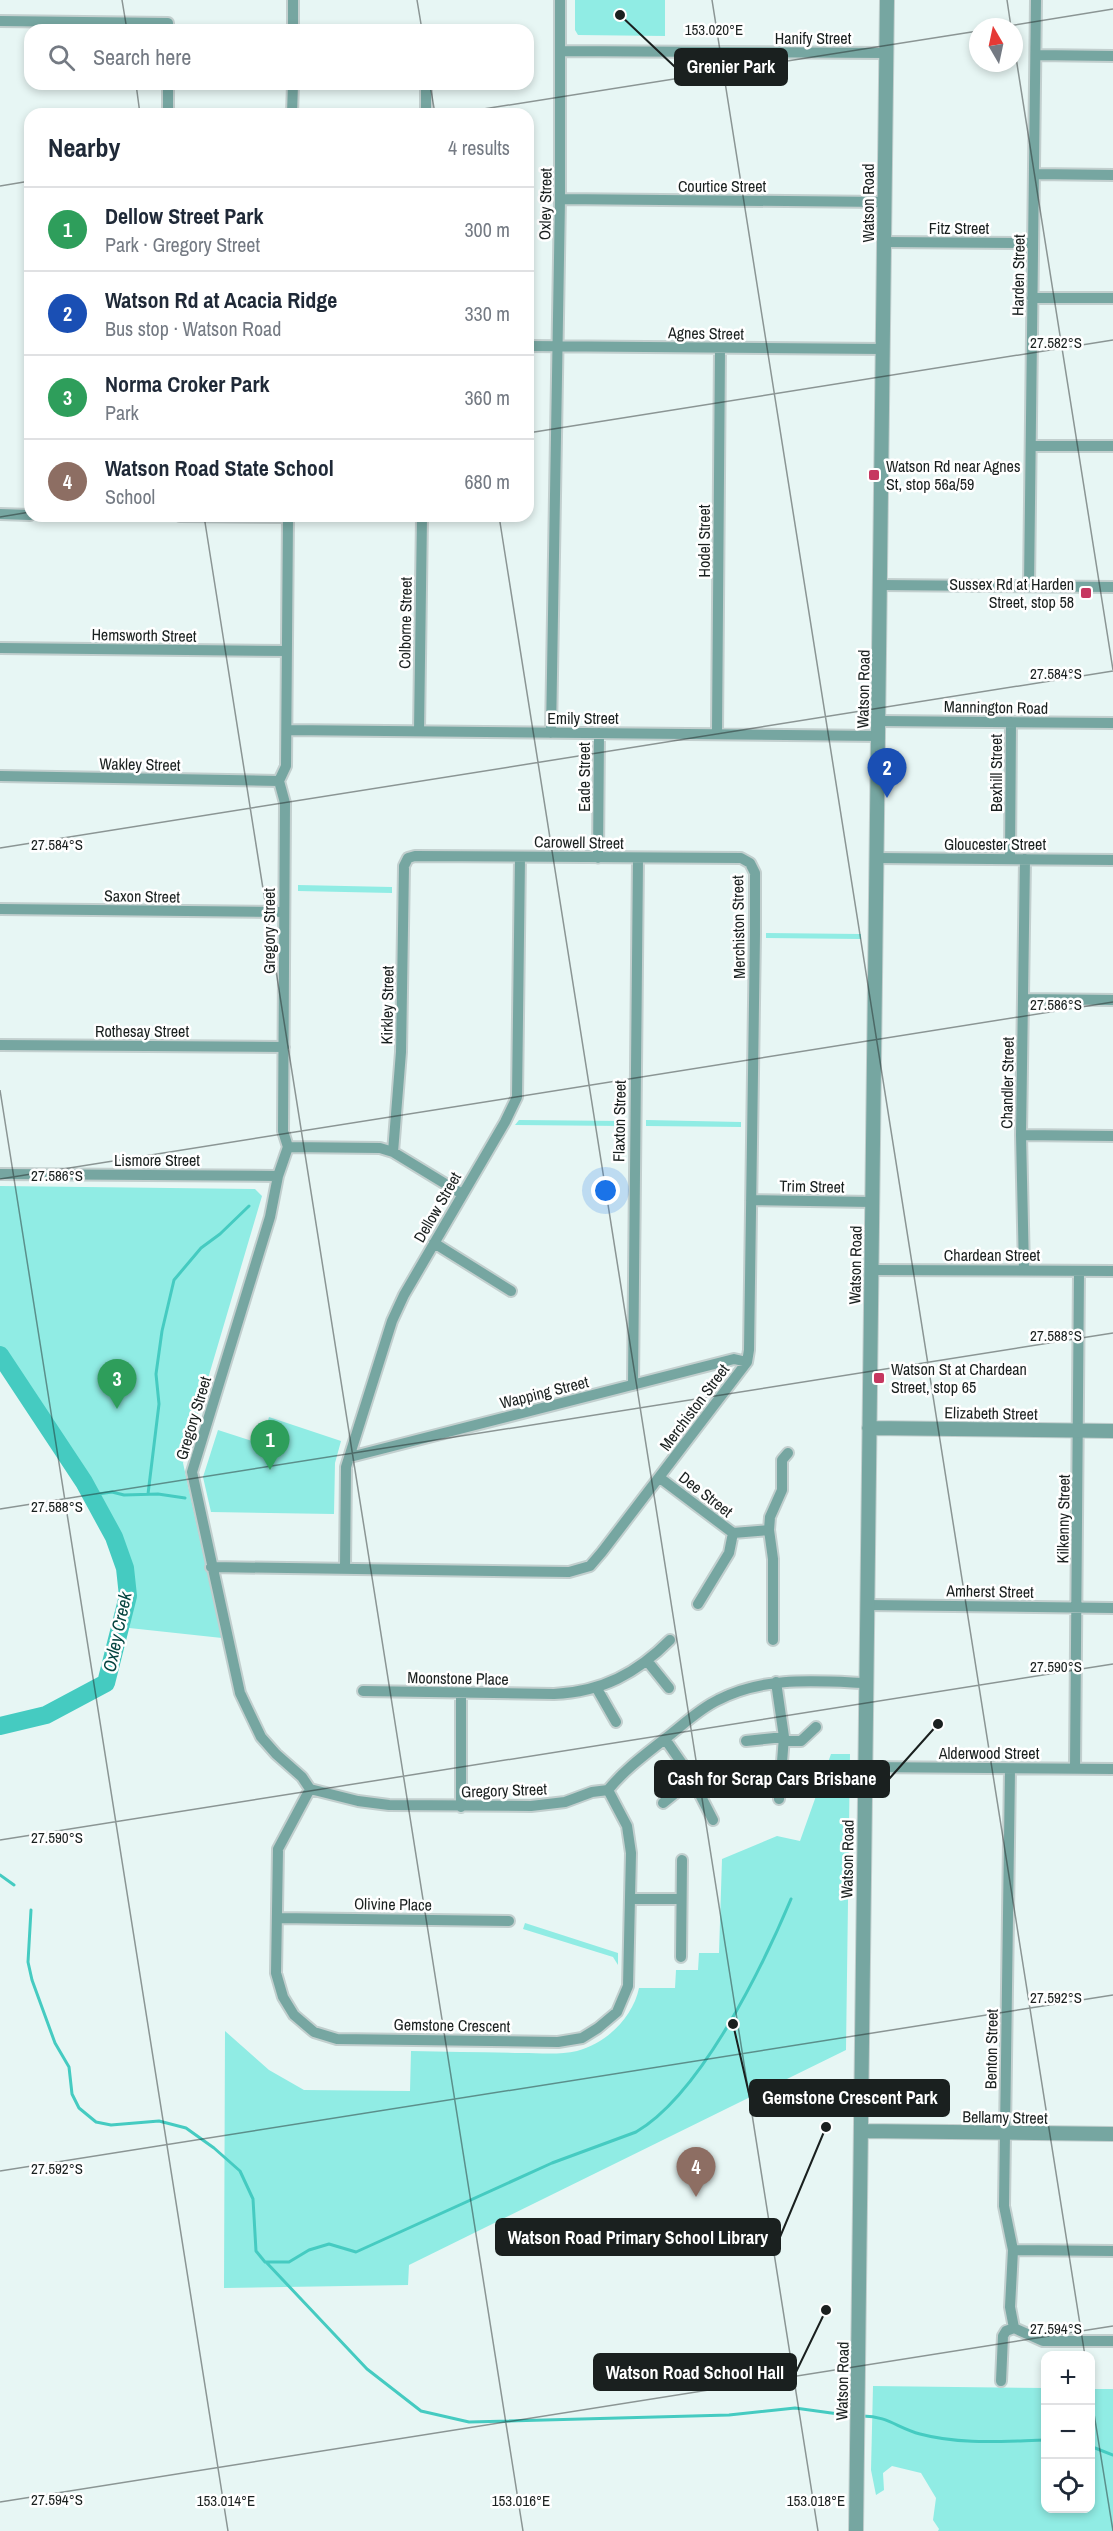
<!DOCTYPE html>
<html lang="en">
<head>
<meta charset="utf-8">
<style>
  body { margin:0; font-family:"Archivo Narrow",sans-serif; background:#f6f6f7; color:#1f2937 }
  .controls { position:absolute; right:18px; bottom:18px; display:grid; overflow:hidden; border-radius:12px; box-shadow:0 3px 9px #0003 }
  .controls button { width:54px; height:54px; display:grid; place-items:center; padding:0; border:0; border-bottom:2px solid #e0e1e3; background:#fff; color:#1f2937; font:30px sans-serif }
  .compass { position:absolute; left:969px; top:18px; width:54px; height:54px; border-radius:50%; background:#fff; box-shadow:0 3px 9px #0003; rotate:351deg }
  .you { position:absolute; left:606px; top:1191px; width:21px; height:21px; margin:-15px; border:4px solid #fff; border-radius:50%; background:#1a73e8; box-shadow:0 0 0 9px #1a73e833 }
  .badge { display:grid; place-items:center; width:39px; height:39px; border-radius:50%; background:#db2777; color:#fff; font-size:20px; font-weight:700 }
  .pin { position:absolute; translate:-50% -50px; filter:drop-shadow(0 2px 3px #0008) }
  .pin::after { content:''; position:absolute; top:32px; width:21px; height:18px; background:inherit; clip-path:polygon(0 0,100% 0,50% 100%) }
  .list { margin:0; padding:0; list-style:none }
  h2 { display:flex; justify-content:space-between; align-items:center; height:78px; margin:0; padding:0 24px; font-size:26px }
  h2 small { font-size:20px; font-weight:400; color:#747a83 }
  .list li { display:grid; grid-template-columns:39px 1fr auto; gap:18px; align-items:center; box-sizing:border-box; height:84px; padding:0 24px; border-top:2px solid #e0e1e3 }
  .list b { display:block; font-size:22px; white-space:nowrap }
  .list p { margin:0; font-size:20px; white-space:nowrap; color:#747a83 }
  .list em { font-size:20px; font-style:normal; color:#747a83 }
  .icon { flex:none; width:33px; height:33px; fill:none; stroke:currentColor; stroke-width:2; stroke-linecap:round; stroke-linejoin:round }
  .map { position:relative; flex:none; width:1113px; height:2531px; overflow:hidden }
  .search { position:absolute; background:#fff; box-shadow:0 3px 9px #0003; left:24px; top:24px; width:510px; height:66px; display:flex; align-items:center; gap:15px; box-sizing:border-box; padding:0 21px; border-radius:18px; color:#747a83; font-size:22px }
  .panel { position:absolute; background:#fff; box-shadow:0 3px 9px #0003; left:24px; top:108px; width:510px; height:414px; border-radius:18px }
  .map>svg:first-child { display:block }
  .green { fill:#90ece4 }
  .lines { fill:none; stroke-linecap:round; stroke-linejoin:round }
  .stream { stroke:#45cbc1; stroke-width:3 }
  .river { stroke:#45cbc1; stroke-width:18 }
  .minor-casing { stroke:#c2cfce; stroke-width:14 }
  .tertiary-casing { stroke:#c2cfce; stroke-width:16 }
  .minor { stroke:#76a6a1; stroke-width:10 }
  .tertiary { stroke:#76a6a1; stroke-width:14 }
  .ticks { fill:none; stroke:#1a201f; stroke-width:1.5; stroke-opacity:0.45 }
  .poi-dot { fill:#c63760; stroke:#fff; stroke-width:2 }
  .labels { text-anchor:middle; dominant-baseline:central; stroke-width:5; stroke-linejoin:round; paint-order:stroke }
  .street-label { font-size:16px; fill:#1a201f; stroke:#fff }
  .poi-label { font-size:16px; fill:#1a201f; stroke:#fff; text-anchor:start }
  .water-label { font-size:18px; font-style:italic; fill:#05433f; stroke:#fff }
  .ticks-label { font-size:15px; text-anchor:middle; fill:#1a201f; stroke:#fff; stroke-width:5; stroke-linejoin:round; paint-order:stroke }
  .leader { fill:none; stroke:#1a201f; stroke-width:2 }
  .callout-dot { fill:#1a201f; stroke:#fff; stroke-width:2 }
  .callout { fill:#1a201f; stroke:#1a201f; stroke-width:2 }
  .callout-label { font-size:18px; text-anchor:middle; font-weight:bold; fill:#fff }
</style>
</head>
<body>
<div class="map">
<svg width="1113" height="2531" viewBox="0 0 1113 2531">
  <rect width="100%" height="100%" fill="#e7f6f4"/>
  <path class="green" d="M 575,0 L 665,0 L 665,36 L 578,35 L 575,30 Z
    M 298,885 L 392,887 L 392,893 L 298,891 Z
    M 766,933 L 861,934 L 861,939 L 766,938 Z
    M 519,1120 L 623,1121 L 623,1126 L 515,1125 Z
    M 646,1120 L 741,1122 L 741,1127 L 646,1126 Z
    M 0,1186 L 255,1189 L 262,1196 L 183,1463 L 222,1638 L 120,1627 L 128,1596 L 125,1568 L 114,1537 L 84,1482 L 0,1355 Z
    M 269,1417 L 341,1441 L 335,1463 L 334,1514 L 211,1512 L 203,1477 L 218,1430 L 261,1444 Z
    M 831,1754 L 850,1754 L 846,2050 L 409,2265 L 408,2285 L 224,2288 L 225,2031 L 269,2070 L 304,2090 L 410,2091 L 411,2051 C 448,2052 485,2052 522,2053 C 539,2053 560,2055 577,2051 C 607,2043 633,2017 639,1988 L 675,1988 L 676,1970 L 698,1970 L 699,1953 L 719,1953 L 722,1859 L 777,1836 L 800,1841 Z
    M 525,1923 L 618,1953 L 618,1965 L 613,1957 L 523,1929 Z
    M 873,2386 L 1045,2388 L 1046,2508 L 1090,2508 L 1091,2389 L 1113,2389 L 1113,2531 L 938,2531 L 939,2529 L 933,2520 L 936,2498 L 921,2473 L 892,2466 L 883,2473 L 884,2490 L 876,2495 L 871,2470 Z"/>
  <g class="lines">
    <path class="stream" d="M 148,1494 L 159,1404 L 156,1374 L 162,1331 L 174,1280 L 201,1248 L 220,1234 L 249,1206
      M 91,1495 L 112,1492 L 124,1495 L 158,1494 L 185,1498
      M 0,1875 L 14,1885
      M 31,1910 L 28,1962 L 32,1980 L 55,2043 L 69,2067 L 72,2094 L 79,2108 L 96,2122 L 111,2125 L 159,2121 L 186,2128 L 214,2148 L 240,2171 L 253,2199 L 256,2251 L 265,2262 L 289,2262 L 309,2250 L 329,2244 L 356,2252 L 552,2163 L 636,2132 C 701,2094 762,1968 791,1899
      M 266,2262 L 367,2369 L 421,2411 L 469,2422 L 729,2415 L 795,2408 L 853,2416
      M 863,2416 C 887,2416 898,2428 920,2434 C 961,2445 1004,2441 1046,2440
      M 1090,2446 L 1113,2455"/>
    <path class="river" d="M 0,1355 L 84,1482 L 114,1537 L 125,1568 L 128,1596 L 106,1683 L 46,1715 L 0,1726"/>
    <g class="minor-casing">
      <path id="minor" d="M 0,21 L 168,23 L 168,30
        M 293,30 L 293,0
        M 560,51 L 886,53
        M 1036,55 L 1113,56
        M 168,114 L 168,84
        M 292,114 L 293,84
        M 426,114 L 426,84
        M 1035,174 L 1113,175
        M 560,199 L 884,202
        M 884,242 L 1033,243
        M 1032,298 L 1113,298
        M 528,346 L 883,349
        M 1031,446 L 1113,446
        M 0,514 L 30,515
        M 180,516 L 288,517
        M 288,516 L 286,766 L 279,781 L 285,803 L 283,1131 L 288,1147 L 278,1176 L 270,1217 L 192,1472 L 240,1693 L 261,1737 L 276,1754 L 302,1777 L 310,1789 L 358,1801 L 389,1805 L 531,1806 L 565,1802 L 592,1792 L 608,1790 C 625,1769 646,1754 666,1738 C 683,1725 699,1709 718,1700 C 764,1676 816,1681 866,1683
        M 881,585 L 1113,587
        M 1029,586 L 1036,0
        M 0,648 L 287,651
        M 879,721 L 1113,723
        M 287,730 L 879,736
        M 419,731 L 422,516
        M 551,733 L 560,199 L 560,0
        M 717,733 L 720,349
        M 0,776 L 279,781
        M 598,858 L 599,733
        M 877,858 L 1113,860
        M 1010,859 L 1011,722
        M 0,909 L 284,912
        M 1024,999 L 1113,1000
        M 0,1045 L 284,1047
        M 1021,1135 L 1113,1136
        M 288,1147 L 380,1148 L 393,1152 L 462,1194
        M 0,1174 L 278,1176
        M 751,1200 L 872,1202
        M 434,1243 L 511,1291
        M 872,1270 L 1113,1271
        M 1024,1270 L 1021,1135 L 1025,859
        M 633,1385 L 638,858
        M 350,1457 L 734,1359 L 747,1362
        M 660,1478 L 733,1533
        M 769,1530 L 773,1559 L 773,1640
        M 733,1533 L 769,1530 L 770,1517 L 782,1490 L 782,1460 L 788,1453
        M 211,1567 L 569,1572 L 590,1566 L 602,1552 L 747,1362 L 749,1350 L 755,934 L 755,873 L 750,863 L 741,858 L 415,856 L 408,858 L 404,866 L 401,1052 L 393,1152
        M 345,1568 L 346,1467 L 392,1321 L 404,1295 L 505,1122 L 517,1097 L 520,857
        M 698,1604 L 729,1553 L 733,1533
        M 867,1605 L 1113,1608
        M 648,1662 L 669,1688
        M 776,1682 L 784,1737 L 779,1799
        M 596,1687 L 616,1722
        M 363,1691 L 554,1694 C 602,1692 637,1673 670,1640
        M 665,1739 L 690,1775 L 713,1820
        M 746,1741 L 784,1737
        M 784,1741 L 801,1741 L 816,1727
        M 865,1767 L 1113,1769
        M 1010,1769 L 1004,2206 L 1013,2250 L 1010,2307 L 1014,2328
        M 1075,1769 L 1079,1271
        M 310,1789 L 278,1849 L 276,1973 L 283,1997 L 294,2015 L 314,2032 L 337,2039 L 558,2042 L 582,2038 L 598,2028 L 617,2012 L 628,1986 L 631,1853 L 627,1826 L 608,1790
        M 663,1803 L 693,1779
        M 461,1807 L 461,1693
        M 631,1899 L 681,1899
        M 277,1918 L 509,1921
        M 681,1957 L 682,1860
        M 1013,2250 L 1113,2251
        M 1014,2328 L 1043,2341 L 1113,2341
        M 1001,2381 L 1003,2336 L 1006,2331 L 1014,2328"/>
    </g>
    <g class="tertiary-casing">
      <path id="tertiary" d="M 869,1428 L 1113,1431
        M 861,2131 L 1113,2134
        M 856,2531 L 887,0"/>
    </g>
    <use href="#minor" class="minor"/>
    <use href="#tertiary" class="tertiary"/>
  </g>
  <path class="ticks" d="M 122,0 L 127,30M 417,0 L 422,30M 712,0 L 1085,2356M 1007,0 L 1011,27M 1002,27 L 1113,9M 1014,45 L 1113,670M 136,84 L 140,114M 430,84 L 435,114M 452,114 L 978,31M 0,186 L 30,181M 528,433 L 1113,340M 204,516 L 523,2531M 499,516 L 818,2531M 0,517 L 30,512M 0,848 L 1113,671M 0,1090 L 228,2531M 0,1179 L 1113,1002M 0,1509 L 1113,1333M 0,1840 L 1113,1664M 0,2171 L 1113,1995M 1090,2389 L 1113,2531M 0,2502 L 1113,2326"/>
  <g class="poi-dot">
    <rect x="868" y="469" width="12" height="12" rx="3"/>
    <rect x="1080" y="587" width="12" height="12" rx="3"/>
    <rect x="873" y="1372" width="12" height="12" rx="3"/>
  </g>
  <g class="labels">
    <g class="street-label">
      <text x="813" y="38">Hanify Street</text>
      <text x="722" y="186">Courtice Street</text>
      <text transform="translate(868 203) rotate(-90)">Watson Road</text>
      <text transform="translate(545 204) rotate(-89)">Oxley Street</text>
      <text x="959" y="228">Fitz Street</text>
      <text transform="translate(1018 275) rotate(-89)">Harden Street</text>
      <text transform="translate(706 333) rotate(1)">Agnes Street</text>
      <text transform="translate(704 541) rotate(-90)">Hodel Street</text>
      <text transform="translate(405 623) rotate(-89)">Colborne Street</text>
      <text transform="translate(144 635) rotate(1)">Hemsworth Street</text>
      <text transform="translate(863 689) rotate(-89)">Watson Road</text>
      <text transform="translate(996 707) rotate(1)">Mannington Road</text>
      <text x="583" y="718">Emily Street</text>
      <text transform="translate(140 764) rotate(1)">Wakley Street</text>
      <text transform="translate(996 773) rotate(-90)">Bexhill Street</text>
      <text transform="translate(584 777) rotate(-90)">Eade Street</text>
      <text transform="translate(579 842) rotate(1)">Carowell Street</text>
      <text x="995" y="844">Gloucester Street</text>
      <text transform="translate(142 896) rotate(1)">Saxon Street</text>
      <text transform="translate(738 927) rotate(-91)">Merchiston Street</text>
      <text transform="translate(269 931) rotate(-90)">Gregory Street</text>
      <text transform="translate(387 1005) rotate(-89)">Kirkley Street</text>
      <text x="142" y="1031">Rothesay Street</text>
      <text transform="translate(1007 1083) rotate(-89)">Chandler Street</text>
      <text transform="translate(619 1121) rotate(-89)">Flaxton Street</text>
      <text x="157" y="1160">Lismore Street</text>
      <text transform="translate(812 1186) rotate(1)">Trim Street</text>
      <text transform="translate(437 1207) rotate(-60)">Dellow Street</text>
      <text x="992" y="1255">Chardean Street</text>
      <text transform="translate(855 1265) rotate(-89)">Watson Road</text>
      <text transform="translate(544 1392) rotate(-14)">Wapping Street</text>
      <text transform="translate(694 1407) rotate(-53)">Merchiston Street</text>
      <text transform="translate(991 1413) rotate(1)">Elizabeth Street</text>
      <text transform="translate(193 1418) rotate(-73)">Gregory Street</text>
      <text transform="translate(706 1494) rotate(38)">Dee Street</text>
      <text transform="translate(1063 1519) rotate(-89)">Kilkenny Street</text>
      <text transform="translate(990 1591) rotate(1)">Amherst Street</text>
      <text transform="translate(458 1678) rotate(1)">Moonstone Place</text>
      <text x="989" y="1753">Alderwood Street</text>
      <text transform="translate(504 1790) rotate(-2)">Gregory Street</text>
      <text transform="translate(847 1859) rotate(-89)">Watson Road</text>
      <text transform="translate(393 1904) rotate(1)">Olivine Place</text>
      <text transform="translate(452 2025) rotate(1)">Gemstone Crescent</text>
      <text transform="translate(991 2049) rotate(-89)">Benton Street</text>
      <text transform="translate(1005 2117) rotate(1)">Bellamy Street</text>
      <text transform="translate(842 2381) rotate(-89)">Watson Road</text>
    </g>
    <g class="poi-label">
      <text x="886" y="466">Watson Rd near Agnes<tspan x="886" dy="18">St, stop 56a/59</tspan></text>
      <text x="1074" y="584" text-anchor="end">Sussex Rd at Harden<tspan x="1074" dy="18">Street, stop 58</tspan></text>
      <text x="891" y="1369">Watson St at Chardean<tspan x="891" dy="18">Street, stop 65</tspan></text>
    </g>
    <g class="water-label">
      <text transform="translate(117 1632) rotate(-78)">Oxley Creek</text>
    </g>
  </g>
  <g class="ticks-label">
    <text x="714" y="35">153.020°E</text>
    <text x="1056" y="348">27.582°S</text>
    <text x="1056" y="679">27.584°S</text>
    <text x="57" y="850">27.584°S</text>
    <text x="1056" y="1010">27.586°S</text>
    <text x="57" y="1181">27.586°S</text>
    <text x="1056" y="1341">27.588°S</text>
    <text x="57" y="1512">27.588°S</text>
    <text x="1056" y="1672">27.590°S</text>
    <text x="57" y="1843">27.590°S</text>
    <text x="1056" y="2003">27.592°S</text>
    <text x="57" y="2174">27.592°S</text>
    <text x="1056" y="2334">27.594°S</text>
    <text x="57" y="2505">27.594°S</text>
    <text x="226" y="2506">153.014°E</text>
    <text x="521" y="2506">153.016°E</text>
    <text x="816" y="2506">153.018°E</text>
  </g>
  <path class="leader" d="M620 15L675 67M938 1724L889 1779M733 2024L750 2098M826 2127L780 2237M826 2310L796 2372"/>
  <g class="callout-dot">
    <circle cx="620" cy="15" r="6"/>
    <circle cx="938" cy="1724" r="6"/>
    <circle cx="733" cy="2024" r="6"/>
    <circle cx="826" cy="2127" r="6"/>
    <circle cx="826" cy="2310" r="6"/>
  </g>
  <g class="callout">
    <rect x="675" y="49" width="112" height="36" rx="6"/>
    <rect x="655" y="1761" width="234" height="36" rx="6"/>
    <rect x="750" y="2080" width="199" height="36" rx="6"/>
    <rect x="496" y="2219" width="284" height="36" rx="6"/>
    <rect x="594" y="2354" width="202" height="36" rx="6"/>
  </g>
  <g class="callout-label">
    <text x="731" y="73">Grenier Park</text>
    <text x="772" y="1785">Cash for Scrap Cars Brisbane</text>
    <text x="850" y="2104">Gemstone Crescent Park</text>
    <text x="638" y="2244">Watson Road Primary School Library</text>
    <text x="695" y="2379">Watson Road School Hall</text>
  </g>
</svg>
<div class="controls">
<button>+</button>
<button>−</button>
<button><svg class="icon" aria-label="locate" viewBox="0 0 24 24"><circle cx="12" cy="12" r="6"/><path d="M12 2v4M12 18v4M2 12h4M18 12h4"/></svg></button>
</div>
<svg class="compass" viewBox="-18 -18 36 36"><path d="M0-13l5 13h-10z" fill="#e53935"/><path d="M0 13l5-13h-10z" fill="#747a83"/></svg>
<div class="you"></div>
<div class="pin badge" style="left:270px;top:1470px;background:#2e9e5b">1</div>
<div class="pin badge" style="left:887px;top:798px;background:#1a4fb4">2</div>
<div class="pin badge" style="left:117px;top:1409px;background:#2e9e5b">3</div>
<div class="pin badge" style="left:696px;top:2197px;background:#8d6e63">4</div>
<div class="search"><svg class="icon" aria-label="search" viewBox="0 0 24 24"><circle cx="10" cy="10" r="6"/><path d="M15 15l6 6"/></svg>Search here</div>
<section class="panel">
<h2>Nearby<small>4 results</small></h2>
<ul class="list">
<li><span class="badge" style="background:#2e9e5b">1</span><div><b>Dellow Street Park</b><p>Park · Gregory Street</p></div><em>300 m</em></li>
<li><span class="badge" style="background:#1a4fb4">2</span><div><b>Watson Rd at Acacia Ridge</b><p>Bus stop · Watson Road</p></div><em>330 m</em></li>
<li><span class="badge" style="background:#2e9e5b">3</span><div><b>Norma Croker Park</b><p>Park</p></div><em>360 m</em></li>
<li><span class="badge" style="background:#8d6e63">4</span><div><b>Watson Road State School</b><p>School</p></div><em>680 m</em></li>
</ul>
</section>
</div>
</body>
</html>
